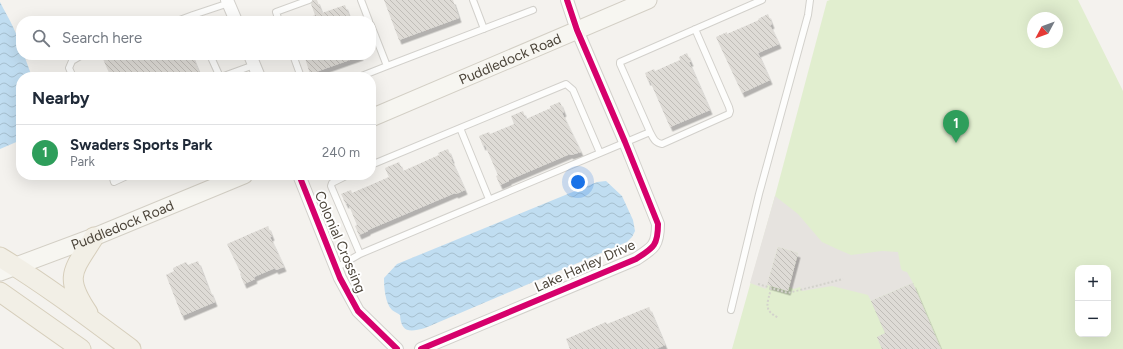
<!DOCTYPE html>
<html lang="en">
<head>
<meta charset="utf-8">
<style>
  body { margin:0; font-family:Figtree,sans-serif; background:#f2f2f3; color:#1f2937 }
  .controls { position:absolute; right:12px; bottom:12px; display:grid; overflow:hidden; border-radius:8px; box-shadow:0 4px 16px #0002 }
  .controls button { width:36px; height:36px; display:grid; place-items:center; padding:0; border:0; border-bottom:1px solid #e0e1e3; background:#fff; color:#1f2937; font:20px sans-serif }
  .compass { position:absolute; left:1027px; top:12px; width:36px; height:36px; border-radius:50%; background:#fff; box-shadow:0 4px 16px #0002; rotate:229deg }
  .you { position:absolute; left:578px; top:182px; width:14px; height:14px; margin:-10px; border:3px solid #fff; border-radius:50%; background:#1a73e8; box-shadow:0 0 0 6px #1a73e833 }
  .badge { display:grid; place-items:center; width:26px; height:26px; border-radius:50%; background:#1a73e8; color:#fff; font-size:13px; font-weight:700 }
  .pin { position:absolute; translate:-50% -33px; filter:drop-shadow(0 1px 2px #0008) }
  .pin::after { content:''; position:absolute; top:21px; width:14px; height:12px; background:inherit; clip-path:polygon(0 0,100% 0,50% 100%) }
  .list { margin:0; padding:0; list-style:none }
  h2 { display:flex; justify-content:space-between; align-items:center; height:52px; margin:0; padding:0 16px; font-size:17px }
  h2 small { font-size:13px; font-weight:400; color:#747a83 }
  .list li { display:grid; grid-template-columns:26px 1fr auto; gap:12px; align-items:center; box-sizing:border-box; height:56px; padding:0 16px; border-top:1px solid #e0e1e3 }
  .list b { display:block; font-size:15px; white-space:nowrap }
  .list p { margin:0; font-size:13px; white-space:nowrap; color:#747a83 }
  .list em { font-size:13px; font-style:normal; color:#747a83 }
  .icon { flex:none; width:22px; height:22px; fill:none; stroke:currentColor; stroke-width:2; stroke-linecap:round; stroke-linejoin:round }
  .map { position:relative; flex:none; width:1123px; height:349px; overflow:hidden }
  .search { position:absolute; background:#fff; box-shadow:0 4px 16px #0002; left:16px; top:16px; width:360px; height:44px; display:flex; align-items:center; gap:10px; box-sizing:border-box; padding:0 14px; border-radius:16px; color:#747a83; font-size:15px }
  .panel { position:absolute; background:#fff; box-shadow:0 4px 16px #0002; left:16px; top:72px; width:360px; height:108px; border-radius:16px }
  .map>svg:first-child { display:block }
  .park { fill:#e1eecf; fill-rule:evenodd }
  .parking { fill:#e6e3df }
  .water { fill:url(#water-waves) }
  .building { fill:url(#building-back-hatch); filter:url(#shadow) }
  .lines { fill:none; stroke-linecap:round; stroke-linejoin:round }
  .service-casing { stroke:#d2d0cb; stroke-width:8 }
  .minor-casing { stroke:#d2d0cb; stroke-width:14 }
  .secondary-casing { stroke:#d3cfc5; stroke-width:19 }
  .primary-casing { stroke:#d6cebb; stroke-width:21 }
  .path { stroke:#d3d2cc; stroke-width:2; stroke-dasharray:2 2; stroke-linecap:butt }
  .service { stroke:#fdfdfc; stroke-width:6 }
  .minor { stroke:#fdfdfc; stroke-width:12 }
  .secondary { stroke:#f7f6f1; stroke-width:17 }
  .primary { stroke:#f2efe6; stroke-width:19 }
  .cycleway-casing { stroke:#fff; stroke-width:8 }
  .cycleway { stroke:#d6006c; stroke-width:6 }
  .labels { text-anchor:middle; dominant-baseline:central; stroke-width:4; stroke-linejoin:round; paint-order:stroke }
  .street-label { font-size:14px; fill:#4b4439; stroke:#fff }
</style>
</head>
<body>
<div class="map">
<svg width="1123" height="349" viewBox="0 0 1123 349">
  <defs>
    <pattern id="water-waves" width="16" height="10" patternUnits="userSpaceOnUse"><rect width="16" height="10" fill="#c0ddf1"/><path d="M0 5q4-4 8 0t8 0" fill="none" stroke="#a6bfcf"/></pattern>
    <pattern id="building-back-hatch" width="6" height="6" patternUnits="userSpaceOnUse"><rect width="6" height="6" fill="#dedbd6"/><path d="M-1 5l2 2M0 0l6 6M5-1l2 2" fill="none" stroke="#c0bdb8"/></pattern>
    <filter id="shadow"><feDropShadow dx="2.5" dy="4.5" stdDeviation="0" flood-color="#0004"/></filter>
  </defs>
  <rect width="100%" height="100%" fill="#f4f2ee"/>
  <path class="park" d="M 830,0 L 1078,0 L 1123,91 L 1123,349 L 732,349 L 775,196 L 827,1 ZM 1033,18 L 1057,18 L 1057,42 L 1033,42 ZM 1078,268 L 1108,268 L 1108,334 L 1078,334 Z"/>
  <path class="parking" d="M 775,196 L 798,214 L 822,242 L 837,249 L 851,255 L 882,251 L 898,252 L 901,269 L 903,271 L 907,272 L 913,283 L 871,301 L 868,295 L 832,286 L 802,291 L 800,287 L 794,289 L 789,287 L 798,253 L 778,247 L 766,289 L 750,283 Z"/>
  <path class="water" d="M 0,2 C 8,18 21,37 21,55 L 24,55 L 32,77 L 21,77 L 21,140 L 0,149 Z
    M 606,181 L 622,196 L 633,220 L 635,231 L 632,237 L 627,242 L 425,328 C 410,332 401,333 400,315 C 398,313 394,312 392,310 C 385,303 384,287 384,278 L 397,264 L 597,182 Z"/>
  <path class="building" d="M 313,0 L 317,0 L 322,13 L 345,5 L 351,21 L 303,21 L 303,20 L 315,15 L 311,4 Z
    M 384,0 L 453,0 L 459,18 L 399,40 Z
    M 768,14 L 772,24 L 770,25 L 779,44 L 758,53 L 770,80 L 742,93 L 716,37 L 727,32 L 727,34 L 759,20 L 758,19 Z
    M 687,53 L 691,62 L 689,62 L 710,110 L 670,127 L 650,81 L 648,81 L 645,73 L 654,69 L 655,71 L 680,60 L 679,57 Z
    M 113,55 L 192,55 L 201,77 L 111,77 L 103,59 Z
    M 304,55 L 361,55 L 361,56 L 310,74 Z
    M 560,102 L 564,112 L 562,113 L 581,152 L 571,155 L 570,154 L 509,180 L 509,181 L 500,185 L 496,176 L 498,175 L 485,145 L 483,146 L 479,136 L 489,132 L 490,134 L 514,124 L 511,116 L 523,111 L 526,119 L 551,108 L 550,106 Z
    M 448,149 L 452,159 L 451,159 L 465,190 L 456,194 L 455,193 L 368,230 L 368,231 L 359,235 L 355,226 L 357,225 L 348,203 L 346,204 L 341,194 L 351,190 L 352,193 L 389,177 L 385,168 L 399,162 L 403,171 L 439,155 L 438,153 Z
    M 268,226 L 272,236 L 270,237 L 284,267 L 276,270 L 275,268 L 254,277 L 255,279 L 244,284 L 240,274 L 241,273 L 227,244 Z
    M 778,247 L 798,253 L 788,291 L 767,285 Z
    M 198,261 L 209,290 L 210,290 L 215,302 L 182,316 L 166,275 L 174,271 L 173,268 L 186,262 L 188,265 Z
    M 913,283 L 941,349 L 882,349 L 877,337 L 885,333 L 871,301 Z
    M 649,307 L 665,345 L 656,349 L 570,349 L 566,339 L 606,322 L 607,324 Z"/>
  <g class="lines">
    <g class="service-casing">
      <path id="service" d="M 361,0 L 369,21
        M 473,0 L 484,29
        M 177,21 L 193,15
        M 196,21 L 193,15 L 229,3
        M 279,21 L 276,12 L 309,0
        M 371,25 L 387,66 L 533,10
        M 210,55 L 220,77
        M 293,55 L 301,77
        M 73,77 L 69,68 L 72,61 L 82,55
        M 221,77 L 254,65
        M 359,77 L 387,66
        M 460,128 L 489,199
        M 650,132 L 620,64 L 620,62 L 762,0
        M 371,165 L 566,84 L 573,90 L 600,153
        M 112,175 L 114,182 L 129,175
        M 348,175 L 332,183 L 331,186 L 360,254
        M 336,268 L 360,254 L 650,132 C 653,138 655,143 662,144 L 729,114 L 730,111 L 729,107 L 695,29
        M 731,310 L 759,194 L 808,15 L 810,0"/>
    </g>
    <g class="minor-casing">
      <path id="minor" d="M 227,0 L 236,21
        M 250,55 L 259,77
        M 299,175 L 340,278 L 358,311 L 397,349
        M 421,349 L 636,259 C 653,248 658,246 658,224 L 625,142 L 577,30 L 567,0"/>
    </g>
    <g class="secondary-casing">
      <g id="secondary">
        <path id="s1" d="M 371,118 L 648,0"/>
        <path id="s2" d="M 0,272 L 94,237 L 244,175"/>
      </g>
    </g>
    <g class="primary-casing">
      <path id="primary" d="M 0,257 C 46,285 88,317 131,349
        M 0,292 L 81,349
        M 88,313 C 63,276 73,271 94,237"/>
    </g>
    <path class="path" d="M 758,284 L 788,293 L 843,279
      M 771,288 C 768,303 762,310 779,318"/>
    <use href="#service" class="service"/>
    <use href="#minor" class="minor"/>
    <use href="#secondary" class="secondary"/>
    <use href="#primary" class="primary"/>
    <g class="cycleway-casing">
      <path id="cycleway" d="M 299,175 L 340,278 L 358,311 L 397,349
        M 421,349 L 636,259 C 653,248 658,246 658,224 L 625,142 L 577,30 L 567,0"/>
    </g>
    <use href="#cycleway" class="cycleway"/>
  </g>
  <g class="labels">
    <g class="street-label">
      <text stroke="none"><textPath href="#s1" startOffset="151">Puddledock Road</textPath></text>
      <text stroke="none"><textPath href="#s2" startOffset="131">Puddledock Road</textPath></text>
      <text transform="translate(340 242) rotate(67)">Colonial Crossing</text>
      <text transform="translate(585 266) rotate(-24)">Lake Harley Drive</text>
    </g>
  </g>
</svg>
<div class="controls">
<button>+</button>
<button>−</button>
</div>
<svg class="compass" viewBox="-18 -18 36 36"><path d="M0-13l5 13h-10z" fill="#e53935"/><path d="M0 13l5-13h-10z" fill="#747a83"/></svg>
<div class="you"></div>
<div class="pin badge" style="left:956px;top:143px;background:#2e9e5b">1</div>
<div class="search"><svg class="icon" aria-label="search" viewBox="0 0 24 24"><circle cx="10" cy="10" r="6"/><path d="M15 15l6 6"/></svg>Search here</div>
<section class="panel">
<h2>Nearby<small></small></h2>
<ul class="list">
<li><span class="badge" style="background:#2e9e5b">1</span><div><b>Swaders Sports Park</b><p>Park</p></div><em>240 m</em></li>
</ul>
</section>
</div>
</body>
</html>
